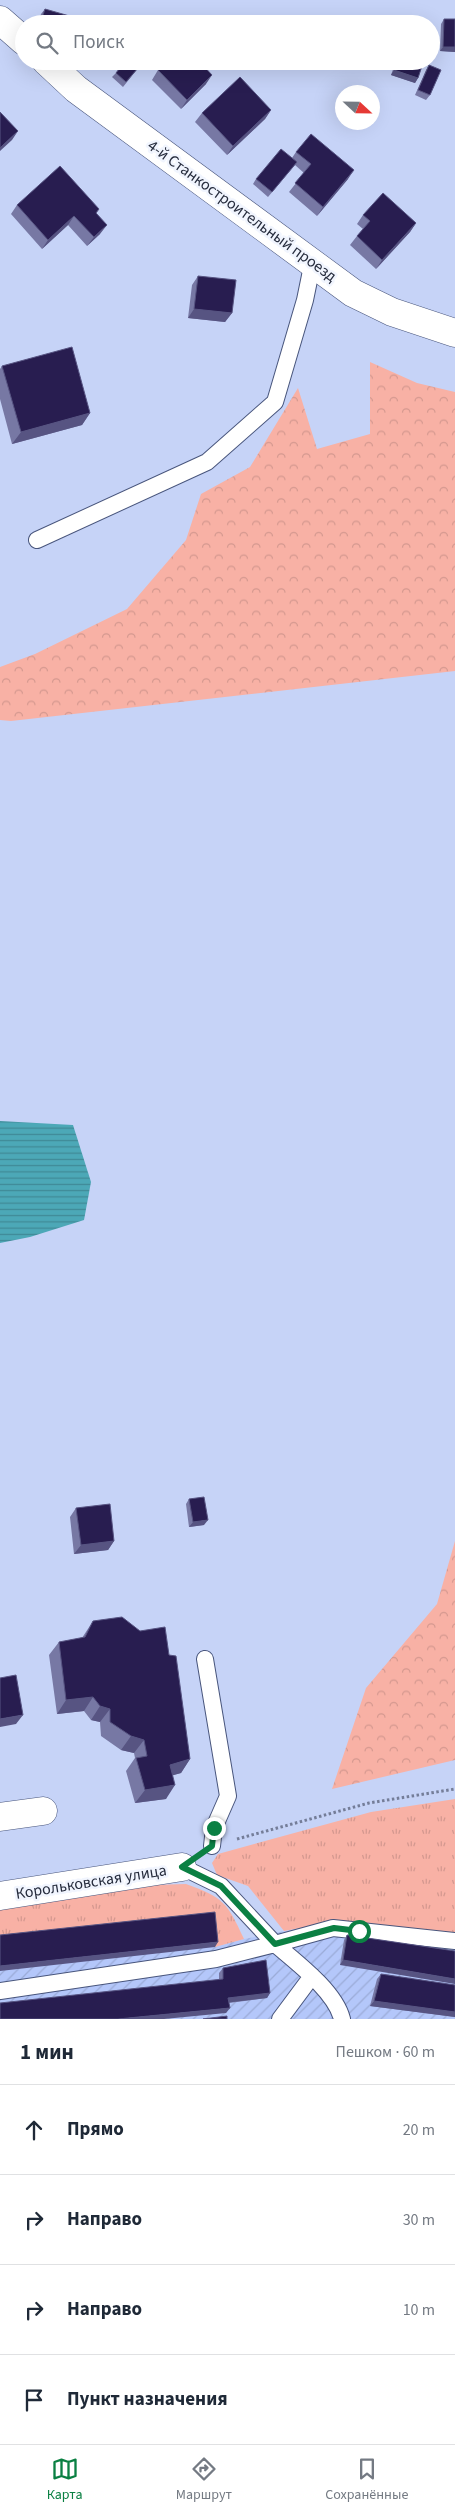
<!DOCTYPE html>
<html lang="ru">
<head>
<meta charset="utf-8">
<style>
  body { margin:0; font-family:"Source Sans 3",sans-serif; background:#f6f6f7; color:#1f2937 }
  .compass { position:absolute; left:335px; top:85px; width:45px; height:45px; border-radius:50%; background:#fff; box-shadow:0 5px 20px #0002; rotate:112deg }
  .stop { position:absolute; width:15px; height:15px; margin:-11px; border:4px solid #0b8043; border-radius:50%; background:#fff }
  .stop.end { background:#0b8043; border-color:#fff; box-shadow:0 1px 5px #0008 }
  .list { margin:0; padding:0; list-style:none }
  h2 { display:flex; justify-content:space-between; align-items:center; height:65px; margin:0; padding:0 20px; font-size:21px }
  h2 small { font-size:16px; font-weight:400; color:#747a83 }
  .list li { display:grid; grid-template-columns:32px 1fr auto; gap:15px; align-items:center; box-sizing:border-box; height:90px; padding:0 20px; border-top:1px solid #e0e1e3 }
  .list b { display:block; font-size:19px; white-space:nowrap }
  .list em { font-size:16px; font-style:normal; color:#747a83 }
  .icon { flex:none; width:28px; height:28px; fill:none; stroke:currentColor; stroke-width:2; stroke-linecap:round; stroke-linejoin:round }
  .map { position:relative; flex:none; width:455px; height:2019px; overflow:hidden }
  .search { position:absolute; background:#fff; box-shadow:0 5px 20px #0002; left:15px; right:15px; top:15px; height:55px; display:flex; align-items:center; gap:12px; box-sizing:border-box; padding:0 18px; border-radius:28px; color:#747a83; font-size:19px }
  .sheet { height:425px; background:#fff }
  nav { display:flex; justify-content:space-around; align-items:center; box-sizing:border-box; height:70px; border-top:1px solid #e0e1e3; background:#fff; font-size:14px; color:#747a83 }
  nav a { display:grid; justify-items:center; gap:2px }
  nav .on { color:#0b8043 }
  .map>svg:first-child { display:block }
  .industrial { fill:url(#industrial-furrows) }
  .grass { fill:url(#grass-tufts) }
  .forest { fill:url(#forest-crowns) }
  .water { fill:url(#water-rules) }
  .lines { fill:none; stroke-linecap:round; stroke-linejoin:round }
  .service-casing { stroke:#48557c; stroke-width:18 }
  .minor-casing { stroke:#48557c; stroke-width:29 }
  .path { stroke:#747d98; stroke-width:3; stroke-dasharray:2.5 2.5; stroke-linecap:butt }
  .service { stroke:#fff; stroke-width:16 }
  .minor { stroke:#fff; stroke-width:28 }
  .wall { fill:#7778a4 }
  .shaded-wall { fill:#575482 }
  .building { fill:#281d50; stroke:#575482 }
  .route { stroke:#0b8043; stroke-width:6 }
  .labels { text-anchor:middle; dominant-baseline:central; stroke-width:5; stroke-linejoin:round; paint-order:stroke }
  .street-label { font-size:16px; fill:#262c3d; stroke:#f1f5fe }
</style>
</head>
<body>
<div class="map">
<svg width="455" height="2019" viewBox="0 0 455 2019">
  <defs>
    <pattern id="industrial-furrows" width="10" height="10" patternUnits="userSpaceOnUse" patternTransform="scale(1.25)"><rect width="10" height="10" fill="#b4c7fa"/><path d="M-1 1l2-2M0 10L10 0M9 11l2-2" fill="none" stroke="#9babd7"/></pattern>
    <pattern id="grass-tufts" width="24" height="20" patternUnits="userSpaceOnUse" patternTransform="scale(1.25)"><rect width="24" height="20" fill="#f8b1a5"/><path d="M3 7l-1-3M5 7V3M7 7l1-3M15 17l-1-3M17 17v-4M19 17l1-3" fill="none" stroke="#d4988f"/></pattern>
    <pattern id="forest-crowns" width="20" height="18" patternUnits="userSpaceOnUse" patternTransform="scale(1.25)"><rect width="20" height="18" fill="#f8b1a5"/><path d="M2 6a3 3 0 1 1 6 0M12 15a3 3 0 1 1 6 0" fill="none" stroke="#d4988f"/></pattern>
    <pattern id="water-rules" width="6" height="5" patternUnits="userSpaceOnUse" patternTransform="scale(1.25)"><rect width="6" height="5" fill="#4ca8b7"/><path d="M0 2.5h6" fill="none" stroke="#3f8996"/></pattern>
  </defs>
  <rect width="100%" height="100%" fill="#c6d3f7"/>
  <path class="industrial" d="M 337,1921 L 455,1933 L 455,2019 L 0,2019 L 0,1939 L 215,1947 L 244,1939 Z"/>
  <path class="grass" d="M 455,1799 L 455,1933 L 337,1921 L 284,1931 L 248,1886 L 217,1875 L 212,1863 L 218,1854 L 371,1812 Z
    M 186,1884 C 224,1898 227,1902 244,1939 L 215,1947 L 211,1917 L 0,1939 L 0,1905 L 152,1885 Z"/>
  <path class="forest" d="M 370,362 L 417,383 L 455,392 L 455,671 L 11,721 L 0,720 L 0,667 L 35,654 L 127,609 L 186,540 L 201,494 L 250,467 L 298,388 L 317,449 L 370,434 Z
    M 455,1541 L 455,1760 L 332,1789 L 366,1688 L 437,1604 Z"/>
  <path class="water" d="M 0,1121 L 73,1125 L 91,1182 L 84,1220 L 30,1237 L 0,1243 Z"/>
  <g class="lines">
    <g class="service-casing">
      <path id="service" d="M 37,540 L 207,462 L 275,402 L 305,300 L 313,261
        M 205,1659 L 228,1796 L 214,1828 L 212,1846
        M 275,1944 L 333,1928 L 455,1941
        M 275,1944 C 296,1962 335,1991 342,2019
        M 0,1991 L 216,1959 L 275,1944 L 221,1886 L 182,1867
        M 280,2019 L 312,1976"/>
    </g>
    <g class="minor-casing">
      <path id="minor" d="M 0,20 L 24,41
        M 46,61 L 76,89 L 353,293 L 392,312 L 455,333
        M 0,1817 L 43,1811
        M 0,1896 L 182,1867"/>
    </g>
    <path class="path" d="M 237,1839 L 369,1803 L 455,1789"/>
    <use href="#service" class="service"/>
    <use href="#minor" class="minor"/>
  </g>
  <path class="wall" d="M 45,9 L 79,24 L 38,24 L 41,14 Z
    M 444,19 L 455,19 L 455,52 L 440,51 L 441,24 Z
    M 396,61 L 417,61 L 418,78 L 415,83 L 391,75 Z
    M 429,65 L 430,95 L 426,100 L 415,95 L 426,70 Z
    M 139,67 L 123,87 L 112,77 L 116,73 Z
    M 158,70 L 206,84 L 181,109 L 152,80 Z
    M 271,110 L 265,119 L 227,155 L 195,122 L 202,113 Z
    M 296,152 L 348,179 L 317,216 L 289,192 L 304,173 L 295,165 L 268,197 L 253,184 L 256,179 L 292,158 Z
    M 17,205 L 96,214 L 100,234 L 87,246 L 68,225 L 42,249 L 11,214 Z
    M 363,215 L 416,223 L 410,232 L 376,269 L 350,245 L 357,236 L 363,229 L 357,224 Z
    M 198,276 L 232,313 L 225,322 L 188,318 L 192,285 Z
    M 2,366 L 90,413 L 82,425 L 12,444 L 0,399 L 0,369 Z
    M 189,1499 L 204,1525 L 189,1527 L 186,1504 Z
    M 76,1508 L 114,1541 L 108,1550 L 74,1554 L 70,1517 Z
    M 93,1621 L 169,1655 L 190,1759 L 181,1773 L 173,1775 L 166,1799 L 135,1803 L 126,1771 L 135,1758 L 134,1753 L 121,1750 L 101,1736 L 100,1722 L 91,1720 L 84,1711 L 57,1714 L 49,1655 L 59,1642 L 82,1638 Z
    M 347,1935 L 455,1951 L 340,1965 L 344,1940 Z
    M 223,1968 L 270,1993 L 267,1998 L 229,2003 L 226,2013 L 219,1979 L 219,1973 Z
    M 381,1974 L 455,1985 L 455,2017 L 370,2006 L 377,1979 Z"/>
  <path class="shaded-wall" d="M 443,47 L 455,47 L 455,52 L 440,51 Z
    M 292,61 L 300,61 L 299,63 Z
    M 394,70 L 418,78 L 415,83 L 391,75 Z
    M 212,75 L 206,84 L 181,109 L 187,100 Z
    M 271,110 L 265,119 L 227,155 L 233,146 Z
    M 18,131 L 12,140 L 0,151 L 0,148 Z
    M 354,170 L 348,179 L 317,216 L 323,207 Z
    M 74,216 L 68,225 L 42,249 L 48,240 Z
    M 416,223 L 410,232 L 376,269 L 382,260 Z
    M 107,225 L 100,234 L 87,246 L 94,237 Z
    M 194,309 L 232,313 L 225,322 L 188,318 Z
    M 90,413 L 82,425 L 12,444 L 21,432 Z
    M 208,1520 L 204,1525 L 189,1527 L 193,1522 Z
    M 114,1541 L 108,1550 L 74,1554 L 81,1545 Z
    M 93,1697 L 84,1711 L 57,1714 L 66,1700 Z
    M 100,1706 L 110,1709 L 100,1722 L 91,1720 Z
    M 23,1715 L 16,1724 L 0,1727 L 0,1719 Z
    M 131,1736 L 144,1740 L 134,1753 L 121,1750 Z
    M 190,1759 L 181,1773 L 160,1779 L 170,1765 Z
    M 175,1785 L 166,1799 L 135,1803 L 145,1790 Z
    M 218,1942 L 215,1947 L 0,1971 L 0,1966 Z
    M 343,1960 L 455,1979 L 455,1984 L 340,1965 Z
    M 270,1993 L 267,1998 L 224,2003 L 228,1998 Z
    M 374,2001 L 455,2012 L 455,2017 L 370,2006 Z
    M 230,2008 L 226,2013 L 164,2019 L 118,2019 Z"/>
  <path class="building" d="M 45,9 L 80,19 L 79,24 L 40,24 Z
    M 444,19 L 455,19 L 455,47 L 443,47 Z
    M 125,61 L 143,62 L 126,82 L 116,73 Z
    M 167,61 L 199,61 L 212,75 L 187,100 L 158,70 Z
    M 397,61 L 417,61 L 423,63 L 418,78 L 394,70 Z
    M 429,65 L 441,70 L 430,95 L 418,90 Z
    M 240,77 L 271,110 L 233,146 L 202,113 Z
    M 0,112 L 18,131 L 0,148 Z
    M 311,134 L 354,170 L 323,207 L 295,183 L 311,164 L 296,152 Z
    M 281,149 L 297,162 L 272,192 L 256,179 Z
    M 60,166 L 99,209 L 96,213 L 107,225 L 94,237 L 74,216 L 48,240 L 17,205 Z
    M 383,193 L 416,223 L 382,260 L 357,236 L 370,221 L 363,215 Z
    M 198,276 L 236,280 L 232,313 L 194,309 Z
    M 72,347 L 90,413 L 21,432 L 2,366 Z
    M 204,1497 L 208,1520 L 193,1522 L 189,1499 Z
    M 110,1504 L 114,1541 L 81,1545 L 76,1508 Z
    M 122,1617 L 140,1631 L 165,1627 L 169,1655 L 176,1656 L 190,1759 L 170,1765 L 175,1785 L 145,1790 L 136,1758 L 147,1756 L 144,1740 L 131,1736 L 110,1722 L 110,1709 L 100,1706 L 93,1697 L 66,1700 L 59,1642 L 85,1637 L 93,1621 Z
    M 16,1675 L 23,1715 L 0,1719 L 0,1678 Z
    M 215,1912 L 218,1942 L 0,1966 L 0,1935 Z
    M 347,1935 L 455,1951 L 455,1979 L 343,1960 Z
    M 266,1960 L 270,1993 L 228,1998 L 230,2008 L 118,2019 L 0,2019 L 0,2003 L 223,1979 L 223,1968 Z
    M 381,1974 L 455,1985 L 455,2012 L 374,2001 Z
    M 227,2016 L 227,2019 L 203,2019 Z"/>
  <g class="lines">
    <path class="route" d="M 214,1828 L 212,1846 L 182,1867 L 221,1886 L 275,1944 L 334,1928 L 359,1931"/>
  </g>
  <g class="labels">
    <g class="street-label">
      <text transform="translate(242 211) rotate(36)">4-й Станкостроительный проезд</text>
      <text transform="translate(91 1882) rotate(-9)">Корольковская улица</text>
    </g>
  </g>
</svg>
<svg class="compass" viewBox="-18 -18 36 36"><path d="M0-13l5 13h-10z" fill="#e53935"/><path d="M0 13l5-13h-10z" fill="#747a83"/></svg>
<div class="stop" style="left:359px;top:1931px"></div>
<div class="stop end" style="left:214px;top:1828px"></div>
<div class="search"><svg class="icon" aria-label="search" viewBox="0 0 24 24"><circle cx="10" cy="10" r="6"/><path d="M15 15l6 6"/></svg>Поиск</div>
</div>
<section class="sheet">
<h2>1 мин<small>Пешком · 60 m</small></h2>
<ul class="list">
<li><svg class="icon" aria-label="ahead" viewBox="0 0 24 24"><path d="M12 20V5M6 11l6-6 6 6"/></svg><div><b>Прямо</b></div><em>20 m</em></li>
<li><svg class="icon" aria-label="right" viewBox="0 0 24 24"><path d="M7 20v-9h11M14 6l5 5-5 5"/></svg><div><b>Направо</b></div><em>30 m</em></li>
<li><svg class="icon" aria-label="right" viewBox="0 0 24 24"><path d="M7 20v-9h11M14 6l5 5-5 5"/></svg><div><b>Направо</b></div><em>10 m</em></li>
<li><svg class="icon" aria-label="arrive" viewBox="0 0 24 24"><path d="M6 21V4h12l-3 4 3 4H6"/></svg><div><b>Пункт назначения</b></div></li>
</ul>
</section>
<nav>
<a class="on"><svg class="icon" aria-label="map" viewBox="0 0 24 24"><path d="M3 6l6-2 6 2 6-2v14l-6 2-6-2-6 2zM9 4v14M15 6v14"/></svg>Карта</a>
<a><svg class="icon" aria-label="directions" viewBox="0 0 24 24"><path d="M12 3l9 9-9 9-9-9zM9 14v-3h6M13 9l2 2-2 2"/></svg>Маршрут</a>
<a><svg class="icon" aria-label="saved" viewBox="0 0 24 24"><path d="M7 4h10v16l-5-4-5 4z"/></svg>Сохранённые</a>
</nav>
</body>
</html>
